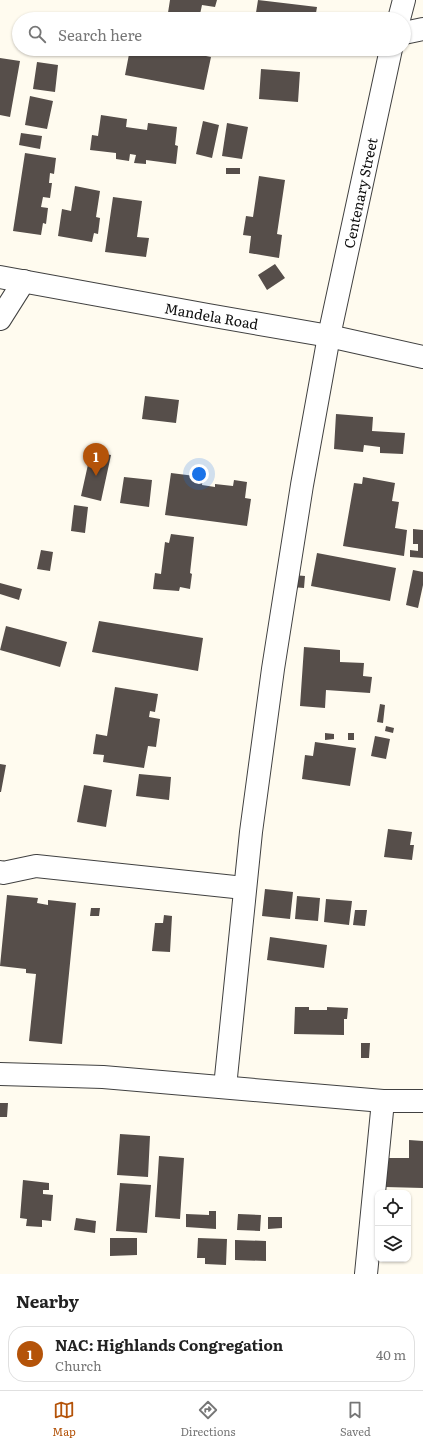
<!DOCTYPE html>
<html lang="en">
<head>
<meta charset="utf-8">
<style>
  body { margin:0; font-family:Literata,serif; background:#f2f2f2; color:#222 }
  .controls { position:absolute; right:12px; bottom:12px; display:grid; overflow:hidden; border-radius:8px; box-shadow:0 1px 3px #0004 }
  .controls button { width:36px; height:36px; display:grid; place-items:center; padding:0; border:0; border-bottom:1px solid #e0e0e0; background:#fff; color:#222; font:20px sans-serif }
  .you { position:absolute; left:199px; top:474px; width:14px; height:14px; margin:-10px; border:3px solid #fff; border-radius:50%; background:#1a73e8; box-shadow:0 0 0 6px #1a73e833 }
  .badge { display:grid; place-items:center; width:26px; height:26px; border-radius:50%; background:#b45309; color:#fff; font-size:13px; font-weight:700 }
  .pin { position:absolute; translate:-50% -33px; filter:drop-shadow(0 1px 2px #0008) }
  .pin::after { content:''; position:absolute; top:21px; width:14px; height:12px; background:inherit; clip-path:polygon(0 0,100% 0,50% 100%) }
  .list { margin:0; padding:0; list-style:none }
  h2 { display:flex; justify-content:space-between; align-items:center; height:52px; margin:0; padding:0 16px; font-size:17px }
  h2 small { font-size:13px; font-weight:400; color:#767676 }
  .list li { display:grid; grid-template-columns:26px 1fr auto; gap:12px; align-items:center; box-sizing:border-box; height:56px; margin:0 8px 8px; padding:0 8px; border:1px solid #e0e0e0; border-radius:16px }
  .list b { display:block; font-size:15px; white-space:nowrap }
  .list p { margin:0; font-size:13px; white-space:nowrap; color:#767676 }
  .list em { font-size:13px; font-style:normal; color:#767676 }
  .icon { flex:none; width:22px; height:22px; fill:none; stroke:currentColor; stroke-width:2; stroke-linecap:round; stroke-linejoin:round }
  .map { position:relative; flex:none; width:423px; height:1274px; overflow:hidden }
  .search { position:absolute; background:#fff; box-shadow:0 1px 3px #0004; left:12px; right:12px; top:12px; height:44px; display:flex; align-items:center; gap:10px; box-sizing:border-box; padding:0 14px; border-radius:22px; color:#767676; font-size:15px }
  .sheet { height:116px; background:#fff }
  nav { display:flex; justify-content:space-around; align-items:center; box-sizing:border-box; height:56px; border-top:1px solid #e0e0e0; background:#fff; font-size:11px; color:#767676 }
  nav a { display:grid; justify-items:center; gap:2px }
  nav .on { color:#b45309 }
  .map>svg:first-child { display:block }
  .building { fill:#564e4a }
  .lines { fill:none; stroke-linecap:round; stroke-linejoin:round }
  .minor-casing { stroke:#414141; stroke-width:24 }
  .minor { stroke:#fff; stroke-width:22 }
  .labels { text-anchor:middle; dominant-baseline:central; stroke-width:4; stroke-linejoin:round; paint-order:stroke }
  .street-label { font-size:14px; fill:#0e0e0e; stroke:#fff }
</style>
</head>
<body>
<div class="map">
<svg width="423" height="1274" viewBox="0 0 423 1274">
  <rect width="100%" height="100%" fill="#fffbef"/>
  <path class="building" d="M 170,0 L 217,0 L 215,7 L 202,5 L 199,19 L 167,19 Z
    M 258,0 L 317,7 L 315,19 L 255,19 Z
    M 130,49 L 171,49 L 211,57 L 204,90 L 125,75 Z
    M 0,58 L 20,61 L 10,117 L 0,115 Z
    M 37,62 L 58,65 L 55,92 L 33,89 Z
    M 261,69 L 300,72 L 298,102 L 259,99 Z
    M 30,96 L 53,101 L 47,129 L 25,125 Z
    M 101,115 L 127,119 L 126,127 L 147,130 L 148,123 L 177,127 L 175,145 L 178,146 L 176,164 L 146,160 L 146,164 L 134,163 L 136,155 L 130,154 L 129,161 L 116,159 L 116,153 L 90,150 L 92,135 L 98,136 Z
    M 203,121 L 219,125 L 212,158 L 196,154 Z
    M 227,123 L 248,127 L 242,159 L 222,156 Z
    M 21,133 L 42,136 L 40,149 L 19,145 Z
    M 25,153 L 56,158 L 54,174 L 50,173 L 49,183 L 52,183 L 50,198 L 43,197 L 41,207 L 48,208 L 46,224 L 43,223 L 41,235 L 13,231 Z
    M 226,168 L 240,168 L 240,174 L 226,174 Z
    M 259,176 L 285,180 L 277,234 L 282,235 L 279,258 L 249,253 L 251,236 L 243,235 L 246,216 L 253,217 Z
    M 75,186 L 100,191 L 96,217 L 100,218 L 98,234 L 94,233 L 92,242 L 58,236 L 62,209 L 71,211 Z
    M 113,197 L 142,201 L 137,237 L 149,238 L 146,257 L 105,252 Z
    M 275,264 L 285,278 L 267,290 L 258,275 Z
    M 145,396 L 179,400 L 176,423 L 142,419 Z
    M 336,414 L 373,417 L 372,431 L 405,433 L 403,454 L 380,453 L 380,447 L 364,445 L 363,452 L 334,449 Z
    M 91,451 L 111,455 L 101,501 L 81,496 Z
    M 171,473 L 203,477 L 202,485 L 215,487 L 215,484 L 233,486 L 234,480 L 247,482 L 245,498 L 251,499 L 247,526 L 165,515 Z
    M 124,477 L 152,480 L 149,507 L 120,503 Z
    M 363,477 L 395,483 L 392,501 L 399,502 L 395,528 L 407,530 L 404,556 L 343,546 L 354,483 L 362,484 Z
    M 74,505 L 88,507 L 85,533 L 71,531 Z
    M 413,529 L 423,530 L 423,558 L 410,557 L 410,550 L 418,551 L 418,544 L 413,544 Z
    M 171,534 L 194,537 L 190,573 L 192,574 L 190,589 L 180,587 L 179,591 L 153,589 L 155,573 L 161,574 L 165,542 L 169,543 Z
    M 41,550 L 53,552 L 50,571 L 37,569 Z
    M 317,553 L 396,568 L 390,601 L 311,586 Z
    M 413,570 L 423,572 L 423,585 L 418,608 L 406,605 Z
    M 293,575 L 305,576 L 304,588 L 292,587 Z
    M 0,583 L 22,589 L 19,600 L 0,594 Z
    M 99,621 L 203,638 L 198,671 L 92,652 Z
    M 6,626 L 67,642 L 60,667 L 0,650 Z
    M 304,647 L 340,650 L 340,662 L 364,663 L 363,676 L 372,677 L 370,693 L 326,690 L 325,708 L 300,706 Z
    M 115,687 L 158,694 L 155,712 L 150,711 L 149,717 L 160,719 L 156,747 L 148,746 L 144,768 L 103,762 L 104,755 L 93,754 L 96,734 L 107,736 Z
    M 380,704 L 385,705 L 383,723 L 377,722 Z
    M 386,726 L 394,728 L 393,733 L 385,731 Z
    M 325,733 L 334,734 L 334,739 L 325,740 Z
    M 348,733 L 354,733 L 354,740 L 348,740 Z
    M 375,736 L 390,739 L 386,759 L 371,756 Z
    M 315,742 L 356,748 L 350,786 L 302,779 L 305,755 L 313,756 Z
    M 0,764 L 6,765 L 1,792 L 0,792 Z
    M 139,774 L 171,777 L 169,800 L 136,796 Z
    M 84,785 L 112,790 L 106,827 L 77,822 Z
    M 388,829 L 412,832 L 410,845 L 414,845 L 412,860 L 384,857 Z
    M 265,889 L 293,892 L 290,919 L 262,916 Z
    M 7,895 L 38,898 L 37,903 L 48,905 L 48,900 L 76,903 L 62,1044 L 29,1041 L 36,974 L 26,973 L 26,969 L 0,966 Z
    M 297,896 L 320,898 L 318,921 L 295,919 Z
    M 326,899 L 352,901 L 349,925 L 324,922 Z
    M 91,908 L 100,908 L 99,916 L 90,916 Z
    M 355,910 L 367,910 L 365,926 L 353,925 Z
    M 164,915 L 172,916 L 170,952 L 152,951 L 155,923 L 163,923 Z
    M 270,937 L 327,945 L 324,968 L 267,960 Z
    M 295,1007 L 309,1007 L 309,1010 L 327,1010 L 327,1007 L 348,1008 L 347,1019 L 344,1019 L 344,1035 L 294,1034 Z
    M 361,1043 L 370,1043 L 369,1058 L 361,1058 Z
    M 0,1103 L 8,1103 L 7,1117 L 0,1117 Z
    M 120,1134 L 150,1136 L 148,1177 L 117,1175 Z
    M 409,1140 L 423,1141 L 423,1188 L 385,1187 L 386,1158 L 409,1158 Z
    M 159,1156 L 184,1158 L 180,1219 L 155,1217 Z
    M 23,1180 L 49,1183 L 49,1190 L 43,1190 L 43,1194 L 53,1195 L 51,1221 L 42,1220 L 42,1227 L 26,1226 L 27,1219 L 20,1218 Z
    M 120,1183 L 151,1185 L 147,1233 L 116,1231 Z
    M 209,1211 L 216,1211 L 216,1229 L 186,1227 L 186,1214 L 209,1215 Z
    M 238,1214 L 261,1215 L 260,1231 L 237,1230 Z
    M 268,1217 L 282,1217 L 282,1228 L 268,1229 Z
    M 76,1218 L 96,1221 L 95,1233 L 74,1230 Z
    M 110,1238 L 137,1238 L 137,1255 L 110,1256 Z
    M 198,1238 L 227,1239 L 226,1265 L 205,1264 L 205,1258 L 197,1258 Z
    M 235,1240 L 266,1241 L 266,1261 L 235,1260 Z"/>
  <g class="lines">
    <g class="minor-casing">
      <g id="minor">
        <path d="M 399,19 L 404,0"/>
        <path d="M 404,33 L 423,29"/>
        <path id="s1" d="M 0,277 L 208,315 L 329,336 L 423,357"/>
        <path d="M 0,319 L 24,281"/>
        <path d="M 0,872 L 3,873 L 36,866 L 244,888"/>
        <path d="M 0,1074 L 103,1077 L 383,1101 L 423,1101"/>
        <path id="s2" d="M 225,1087 L 251,832 L 273,669 L 302,485 L 329,336 L 391,49"/>
        <path d="M 366,1274 L 383,1101"/>
      </g>
    </g>
    <use href="#minor" class="minor"/>
  </g>
  <g class="labels">
    <g class="street-label">
      <text stroke="none"><textPath href="#s2" startOffset="905">Centenary Street</textPath></text>
      <text stroke="none"><textPath href="#s1" startOffset="215">Mandela Road</textPath></text>
    </g>
  </g>
</svg>
<div class="controls">
<button><svg class="icon" aria-label="locate" viewBox="0 0 24 24"><circle cx="12" cy="12" r="6"/><path d="M12 2v4M12 18v4M2 12h4M18 12h4"/></svg></button>
<button><svg class="icon" aria-label="layers" viewBox="0 0 24 24"><path d="M12 4l9 5-9 5-9-5zM3 14l9 5 9-5"/></svg></button>
</div>
<div class="you"></div>
<div class="pin badge" style="left:96px;top:476px">1</div>
<div class="search"><svg class="icon" aria-label="search" viewBox="0 0 24 24"><circle cx="10" cy="10" r="6"/><path d="M15 15l6 6"/></svg>Search here</div>
</div>
<section class="sheet">
<h2>Nearby<small></small></h2>
<ul class="list">
<li><span class="badge">1</span><div><b>NAC: Highlands Congregation</b><p>Church</p></div><em>40 m</em></li>
</ul>
</section>
<nav>
<a class="on"><svg class="icon" aria-label="map" viewBox="0 0 24 24"><path d="M3 6l6-2 6 2 6-2v14l-6 2-6-2-6 2zM9 4v14M15 6v14"/></svg>Map</a>
<a><svg class="icon" aria-label="directions" viewBox="0 0 24 24"><path d="M12 3l9 9-9 9-9-9zM9 14v-3h6M13 9l2 2-2 2"/></svg>Directions</a>
<a><svg class="icon" aria-label="saved" viewBox="0 0 24 24"><path d="M7 4h10v16l-5-4-5 4z"/></svg>Saved</a>
</nav>
</body>
</html>
